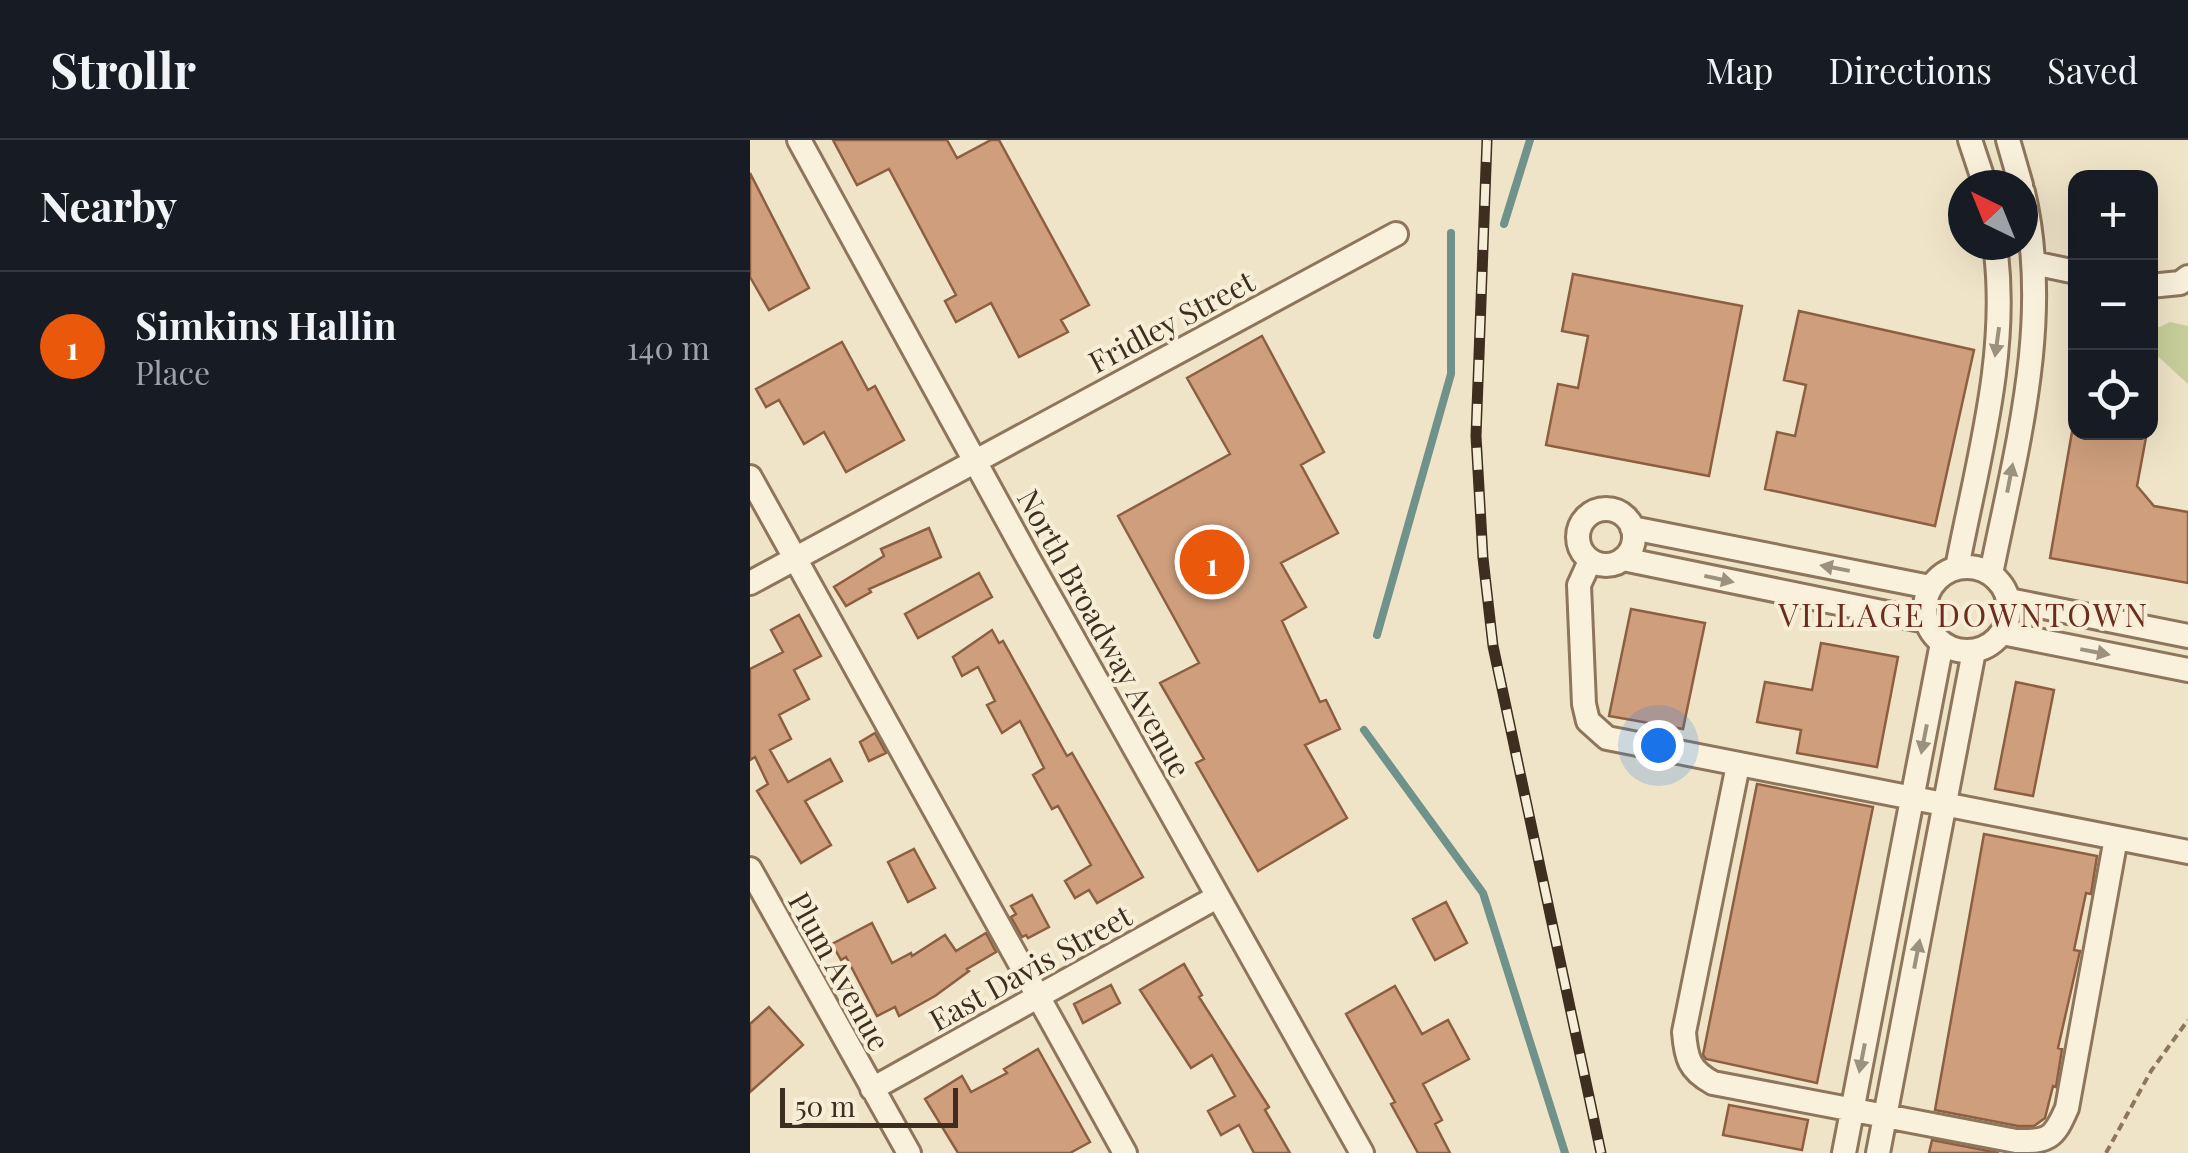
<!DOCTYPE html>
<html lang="en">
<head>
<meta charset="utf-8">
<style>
  body { margin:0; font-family:"Playfair Display",serif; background:#242831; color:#f1f3f6 }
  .controls { position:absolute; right:30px; top:30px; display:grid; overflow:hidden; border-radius:20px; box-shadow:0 10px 40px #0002 }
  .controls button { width:90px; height:90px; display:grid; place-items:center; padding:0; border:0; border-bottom:2px solid #363941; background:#171b24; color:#f1f3f6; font:50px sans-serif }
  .compass { position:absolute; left:1198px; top:30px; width:90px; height:90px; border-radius:50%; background:#171b24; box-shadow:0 10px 40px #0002; rotate:317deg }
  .scale { position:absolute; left:30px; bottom:25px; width:178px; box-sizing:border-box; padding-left:10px; border:5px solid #3d2e20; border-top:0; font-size:28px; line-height:35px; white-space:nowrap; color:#3d2e20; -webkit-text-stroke:8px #f7eed8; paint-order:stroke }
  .you { position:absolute; left:908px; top:605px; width:35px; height:35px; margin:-25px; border:8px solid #fff; border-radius:50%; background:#1a73e8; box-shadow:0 0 0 15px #1a73e833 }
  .badge { display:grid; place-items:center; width:65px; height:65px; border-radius:50%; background:#ea580c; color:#fff; font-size:32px; font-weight:700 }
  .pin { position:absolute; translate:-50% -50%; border:5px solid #fff; box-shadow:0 2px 10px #0006 }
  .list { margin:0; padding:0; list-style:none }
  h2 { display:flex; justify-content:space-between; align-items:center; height:130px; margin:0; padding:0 40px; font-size:42px }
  h2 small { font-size:32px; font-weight:400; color:#9ea1a6 }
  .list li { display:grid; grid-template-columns:65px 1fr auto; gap:30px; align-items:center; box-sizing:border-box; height:150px; padding:0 40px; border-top:2px solid #363941 }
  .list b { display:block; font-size:38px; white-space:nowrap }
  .list p { margin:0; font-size:32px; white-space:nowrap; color:#9ea1a6 }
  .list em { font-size:32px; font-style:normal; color:#9ea1a6 }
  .icon { flex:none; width:55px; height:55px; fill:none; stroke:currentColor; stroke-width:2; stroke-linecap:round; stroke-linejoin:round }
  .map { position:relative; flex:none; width:1438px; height:1013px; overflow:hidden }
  header { display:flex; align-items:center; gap:60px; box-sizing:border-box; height:140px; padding:0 50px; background:#171b24; border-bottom:2px solid #363941 }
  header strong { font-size:48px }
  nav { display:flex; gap:55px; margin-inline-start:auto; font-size:35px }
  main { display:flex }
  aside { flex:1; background:#171b24 }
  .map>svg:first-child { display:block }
  .green { fill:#c9cf9b }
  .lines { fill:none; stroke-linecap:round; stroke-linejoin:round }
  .stream { stroke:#6f938a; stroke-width:8 }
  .building { fill:#cf9f7d; stroke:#8d5f41; stroke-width:2.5 }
  .minor-casing { stroke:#8d765c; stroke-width:28 }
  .path { stroke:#8d765c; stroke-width:4; stroke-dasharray:8 5; stroke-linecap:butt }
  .minor { stroke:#faf1dc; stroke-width:22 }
  .rail-casing { stroke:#3d2e20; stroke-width:11 }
  .rail { stroke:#f7eed8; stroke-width:8; stroke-dasharray:22; stroke-linecap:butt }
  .oneway { fill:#9c907e }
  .labels { text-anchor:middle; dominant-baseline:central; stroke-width:8; stroke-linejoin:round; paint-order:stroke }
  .street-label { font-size:30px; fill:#3d2e20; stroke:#f7eed8 }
  .neighbourhood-label { font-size:32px; letter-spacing:2.5px; fill:#6b2e1e; stroke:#f7eed8 }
</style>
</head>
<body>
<header>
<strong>Strollr</strong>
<nav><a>Map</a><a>Directions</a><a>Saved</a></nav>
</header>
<main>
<aside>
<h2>Nearby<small></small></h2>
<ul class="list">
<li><span class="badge">1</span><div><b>Simkins Hallin</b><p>Place</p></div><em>140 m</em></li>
</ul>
</aside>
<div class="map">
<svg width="1438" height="1013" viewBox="0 0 1438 1013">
  <rect width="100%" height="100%" fill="#f0e4c8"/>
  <path class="green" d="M 1420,182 L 1438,186 L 1438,244 L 1401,210 L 1401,191 Z"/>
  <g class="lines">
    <path class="stream" d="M 754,84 L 780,0
      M 627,495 L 701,234 L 701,93
      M 614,590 L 733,753 L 815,1013"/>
  </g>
  <path class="building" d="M 83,0 L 197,0 L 207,18 L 241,0 L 249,0 L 339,165 L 311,180 L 318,192 L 269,217 L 241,163 L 206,182 L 195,161 L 206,155 L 139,29 L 107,45 Z
    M 0,33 L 59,148 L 19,170 L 0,137 Z
    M 823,134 L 992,166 L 959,336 L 796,305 L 808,244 L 828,248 L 838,196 L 812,191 Z
    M 1049,171 L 1224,210 L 1185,386 L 1015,349 L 1027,292 L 1045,296 L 1056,245 L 1034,240 Z
    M 512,196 L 574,312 L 551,325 L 588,393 L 531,423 L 556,467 L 532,481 L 570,562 L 576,560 L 590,589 L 555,605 L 597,678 L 508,731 L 446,623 L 454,619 L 410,543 L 449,523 L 368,376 L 480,314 L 437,238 Z
    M 92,202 L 118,250 L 125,246 L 154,300 L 96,332 L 74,292 L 54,304 L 29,260 L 16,267 L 6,249 Z
    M 1322,292 L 1397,292 L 1387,346 L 1404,366 L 1438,372 L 1438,443 L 1300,418 Z
    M 179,388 L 191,417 L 119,449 L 121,452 L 96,466 L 84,447 L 134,416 L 131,409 Z
    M 229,433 L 242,457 L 168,498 L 155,474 Z
    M 881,469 L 955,483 L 933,589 L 859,576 Z
    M 49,475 L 71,516 L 44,530 L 59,559 L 29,575 L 41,599 L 20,610 L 38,642 L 80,619 L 92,641 L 55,661 L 81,705 L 51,723 L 7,651 L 18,644 L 5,617 L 0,620 L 0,529 L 33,512 L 21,490 Z
    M 242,490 L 249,503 L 253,501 L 317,616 L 322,613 L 393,737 L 347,763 L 339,750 L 325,758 L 315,741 L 341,725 L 308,666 L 302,669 L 283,635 L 294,628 L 270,581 L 252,593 L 237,565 L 245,561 L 228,527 L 212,536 L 203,517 Z
    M 1071,503 L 1148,517 L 1127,627 L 1047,613 L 1051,590 L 1007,582 L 1015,542 L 1062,550 Z
    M 1266,542 L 1304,550 L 1283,656 L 1245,649 Z
    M 125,593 L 136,613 L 119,621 L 110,602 Z
    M 1007,644 L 1123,667 L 1067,943 L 956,919 L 953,915 Z
    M 1234,694 L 1347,716 L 1341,754 L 1336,753 L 1324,810 L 1330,811 L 1308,908 L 1312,909 L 1306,947 L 1303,946 L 1295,978 L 1284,986 L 1268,986 L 1185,970 Z
    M 164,709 L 185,748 L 158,762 L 138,722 Z
    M 282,755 L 299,787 L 278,798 L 276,795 L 272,797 L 261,777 L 266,774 L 261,766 Z
    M 696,762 L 717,803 L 685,820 L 663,779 Z
    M 122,783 L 142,823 L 161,813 L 162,816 L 195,795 L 206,811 L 236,793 L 246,812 L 217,829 L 219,831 L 185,856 L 149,876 L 145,867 L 127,876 L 96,817 L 91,820 L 82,804 Z
    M 434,824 L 452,855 L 449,857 L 519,967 L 515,970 L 540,1013 L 504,1013 L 489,985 L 471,995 L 458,971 L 485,956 L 462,915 L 441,928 L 390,850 Z
    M 361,845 L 370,863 L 333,883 L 324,864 Z
    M 645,846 L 672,894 L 698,880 L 719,919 L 673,944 L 692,980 L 685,984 L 700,1013 L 668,1013 L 641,964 L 645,962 L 596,874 Z
    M 19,867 L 53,905 L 0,952 L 0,884 Z
    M 288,909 L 340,1002 L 320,1013 L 208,1013 L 175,959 L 212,936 L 221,952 L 257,933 L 254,929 Z
    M 979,965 L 1058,980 L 1052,1010 L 973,995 Z
    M 1182,1000 L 1249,1013 L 1179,1013 Z"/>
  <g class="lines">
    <g class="minor-casing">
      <path id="minor" d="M 49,0 L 278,418 L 612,1013
        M 1220,0 L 1235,45
        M 1258,0 L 1271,45
        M 1283,123 L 1326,132
        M 1400,146 L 1430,143 L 1438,137
        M 0,337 L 375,1013
        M828 397a28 28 0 1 1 56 0a28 28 0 1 1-56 0Z
        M 882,388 L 1180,447
        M 873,419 L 1176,481
        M 840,421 L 829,445 L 834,564 L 838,581 L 857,598 L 1438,712
        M1175 469a42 42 0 1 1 84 0a42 42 0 1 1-84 0Z
        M 1207,428 C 1227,323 1260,212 1245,105
        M 1241,434 C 1266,309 1303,180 1273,52
        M 0,443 L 646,94
        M 1259,460 L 1438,496
        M 1252,493 L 1438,530
        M 988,625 L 934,892 C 936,918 939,930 963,943 L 1266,1001 C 1299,1002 1304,998 1317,968 L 1366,698
        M 0,729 L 159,1013
        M 122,949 L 467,757
        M 1094,1013 L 1192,503
        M 1128,1013 L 1224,511"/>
    </g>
    <path class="path" d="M 1356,1013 L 1401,931 L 1438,880"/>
    <use href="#minor" class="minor"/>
    <g class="rail-casing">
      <path id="rail" d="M 737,0 L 726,296 L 733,418 L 743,506 L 851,1013"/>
    </g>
    <use href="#rail" class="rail"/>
  </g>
  <defs><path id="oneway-solid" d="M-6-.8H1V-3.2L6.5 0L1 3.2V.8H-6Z" transform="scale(2.5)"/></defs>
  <g class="oneway">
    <use href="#oneway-solid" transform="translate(1247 202) rotate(98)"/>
    <use href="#oneway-solid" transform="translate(1260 338) rotate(-79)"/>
    <use href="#oneway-solid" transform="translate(1085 428) rotate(-169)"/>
    <use href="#oneway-solid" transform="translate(969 439) rotate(12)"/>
    <use href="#oneway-solid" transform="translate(1345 512) rotate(11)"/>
    <use href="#oneway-solid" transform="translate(1174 599) rotate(101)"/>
    <use href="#oneway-solid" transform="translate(1167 814) rotate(-79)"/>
    <use href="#oneway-solid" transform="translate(1112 918) rotate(101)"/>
  </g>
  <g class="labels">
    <g class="street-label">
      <text transform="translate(421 181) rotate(-28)">Fridley Street</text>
      <text transform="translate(355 493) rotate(61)">North Broadway Avenue</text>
      <text transform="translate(280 827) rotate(-29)">East Davis Street</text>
      <text transform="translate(90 831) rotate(61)">Plum Avenue</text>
    </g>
    <g class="neighbourhood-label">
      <text x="1214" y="473">VILLAGE DOWNTOWN</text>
    </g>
  </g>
</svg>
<div class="controls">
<button>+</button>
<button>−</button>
<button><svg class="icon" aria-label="locate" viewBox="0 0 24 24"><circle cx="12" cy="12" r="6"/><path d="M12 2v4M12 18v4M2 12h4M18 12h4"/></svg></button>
</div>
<svg class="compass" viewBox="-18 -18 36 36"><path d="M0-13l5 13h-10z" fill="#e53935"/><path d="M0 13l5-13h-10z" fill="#9ea1a6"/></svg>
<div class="scale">50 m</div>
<div class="you"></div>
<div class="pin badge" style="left:462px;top:422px">1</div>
</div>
</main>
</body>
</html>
